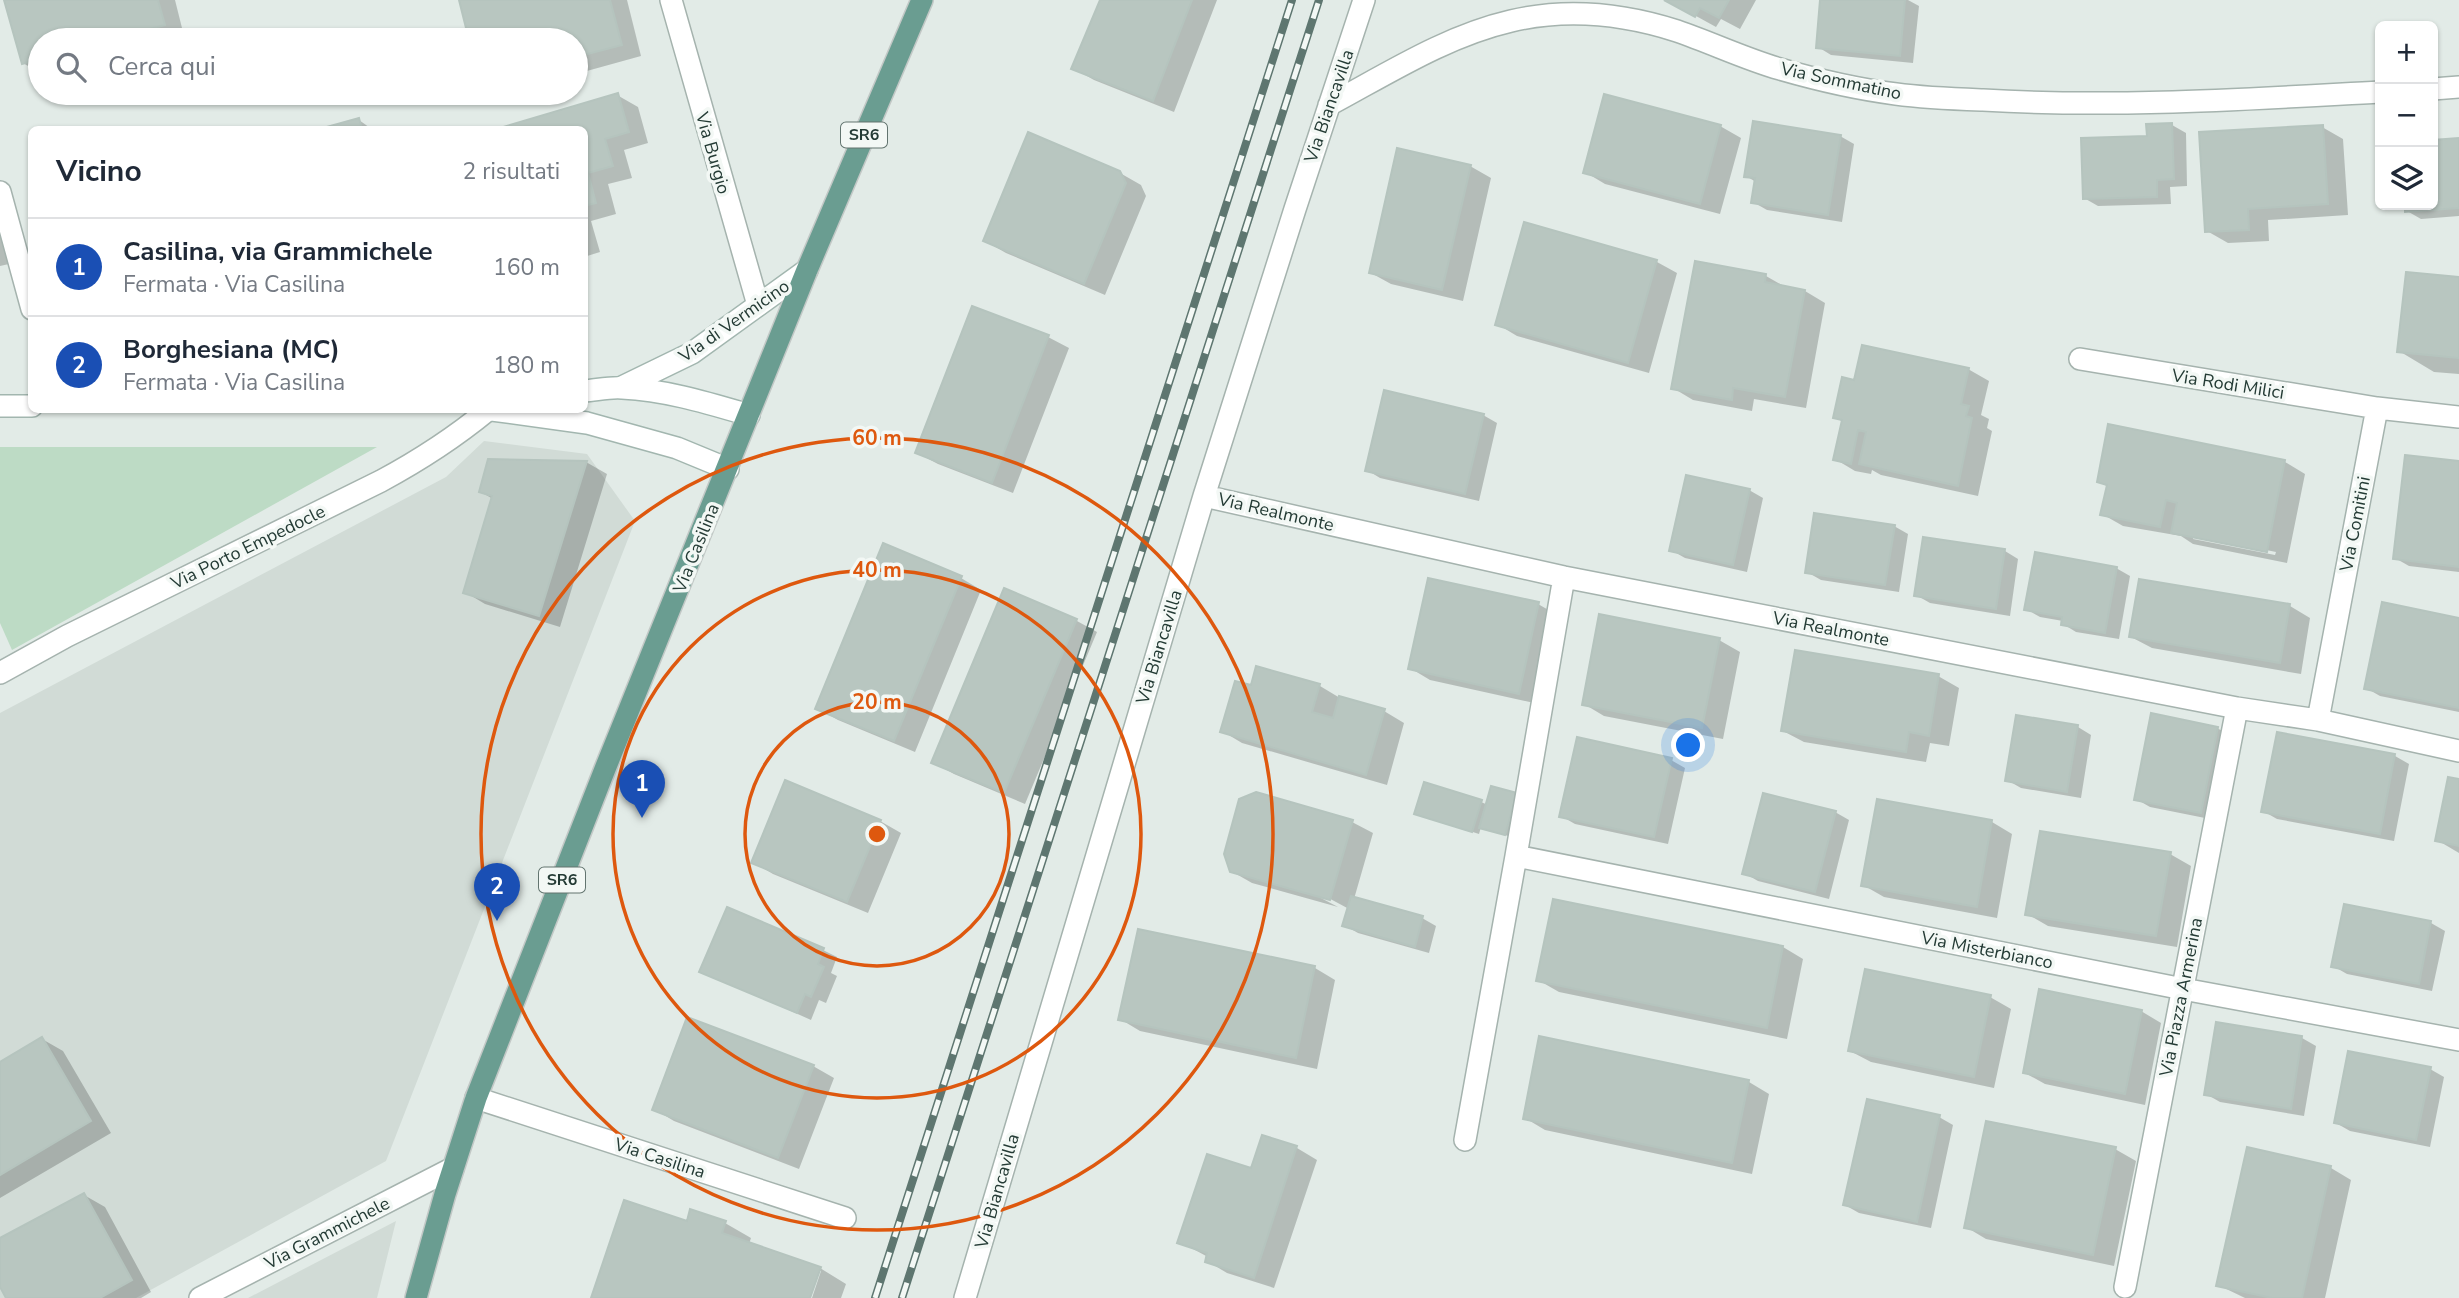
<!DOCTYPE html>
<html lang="it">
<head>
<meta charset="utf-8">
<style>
  body { margin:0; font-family:"Nunito Sans",sans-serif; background:#f6f6f7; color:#1f2937 }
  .controls { position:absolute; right:21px; top:21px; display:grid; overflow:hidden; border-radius:10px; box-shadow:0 2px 5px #0004 }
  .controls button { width:63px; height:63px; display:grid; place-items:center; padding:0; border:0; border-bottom:2px solid #e0e1e3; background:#fff; color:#1f2937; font:35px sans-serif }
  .you { position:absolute; left:1689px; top:746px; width:24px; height:24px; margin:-18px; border:5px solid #fff; border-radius:50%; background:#1a73e8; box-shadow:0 0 0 10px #1a73e833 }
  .badge { display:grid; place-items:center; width:46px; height:46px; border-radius:50%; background:#2563eb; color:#fff; font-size:23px; font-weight:700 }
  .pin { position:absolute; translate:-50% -58px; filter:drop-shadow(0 2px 4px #0008) }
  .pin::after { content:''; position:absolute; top:37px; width:24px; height:21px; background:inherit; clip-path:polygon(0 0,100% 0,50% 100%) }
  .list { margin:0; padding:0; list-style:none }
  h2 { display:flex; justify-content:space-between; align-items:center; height:91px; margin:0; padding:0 28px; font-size:30px }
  h2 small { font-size:23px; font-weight:400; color:#747a83 }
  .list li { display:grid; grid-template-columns:46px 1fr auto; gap:21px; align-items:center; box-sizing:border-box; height:98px; padding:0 28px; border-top:2px solid #e0e1e3 }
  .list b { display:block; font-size:26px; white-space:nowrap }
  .list p { margin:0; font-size:23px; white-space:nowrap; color:#747a83 }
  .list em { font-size:23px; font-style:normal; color:#747a83 }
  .icon { flex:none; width:38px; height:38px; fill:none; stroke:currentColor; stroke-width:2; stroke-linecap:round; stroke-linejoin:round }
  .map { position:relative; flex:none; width:2459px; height:1298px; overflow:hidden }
  .search { position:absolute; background:#fff; box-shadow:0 2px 5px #0004; left:28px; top:28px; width:560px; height:77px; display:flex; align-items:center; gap:18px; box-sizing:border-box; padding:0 24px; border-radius:38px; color:#747a83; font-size:26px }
  .panel { position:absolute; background:#fff; box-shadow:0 2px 5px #0004; left:28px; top:126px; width:560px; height:287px; border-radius:10px }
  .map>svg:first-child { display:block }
  .built { fill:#d1dbd6 }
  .green { fill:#bddbc5 }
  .shadow { fill:#0003; fill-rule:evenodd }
  .building { fill:#b8c6c0; stroke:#b5c4be; stroke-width:2 }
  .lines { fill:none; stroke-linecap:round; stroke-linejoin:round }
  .minor-casing { stroke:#a5b3ae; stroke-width:24 }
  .secondary-casing { stroke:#a2b6af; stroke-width:24 }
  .primary-casing { stroke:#c2c8c6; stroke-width:24 }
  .minor { stroke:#fff; stroke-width:21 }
  .secondary { stroke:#fff; stroke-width:21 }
  .primary { stroke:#6a9d91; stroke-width:21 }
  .rail-casing { stroke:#5e7670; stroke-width:8 }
  .rail { stroke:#f3f8f5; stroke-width:5; stroke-dasharray:16; stroke-linecap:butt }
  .ring { fill:none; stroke:#de580e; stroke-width:3.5 }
  .labels { text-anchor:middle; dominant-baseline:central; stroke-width:7; stroke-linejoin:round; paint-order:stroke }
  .shield { fill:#f3f8f5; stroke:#62746f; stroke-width:2 }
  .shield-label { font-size:16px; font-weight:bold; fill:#243b35 }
  .street-label { font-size:18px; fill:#243b35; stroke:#f3f8f5 }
  .centre { fill:#de580e; stroke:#f3f8f5; stroke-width:3.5 }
  .ring-label { font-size:21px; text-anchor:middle; font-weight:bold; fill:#de580e; stroke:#f3f8f5; stroke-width:7; stroke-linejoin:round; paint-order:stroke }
</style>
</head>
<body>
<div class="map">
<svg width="2459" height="1298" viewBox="0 0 2459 1298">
  <rect width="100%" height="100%" fill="#e2ebe7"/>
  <path class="built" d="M 484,441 L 587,454 L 635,521 L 386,1161 L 136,1298 L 0,1298 L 0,713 L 446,477 Z
    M 396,1221 L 377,1298 L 248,1298 Z"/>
  <path class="green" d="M 0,447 L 377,447 L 12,650 L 0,623 Z"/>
  <path class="shadow" d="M 6,0 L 175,0 L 184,36 L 170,40 L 40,40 L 40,73 L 23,63 Z
    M 461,0 L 627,0 L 641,56 L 576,74 L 576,40 L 471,40 Z
    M 1102,0 L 1217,0 L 1174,112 L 1094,80 L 1073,68 Z
    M 1667,0 L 1756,0 L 1740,29 L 1721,19 L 1716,27 Z
    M 1822,0 L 1908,0 L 1919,6 L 1913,63 L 1831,55 L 1818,47 Z
    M 617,95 L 638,107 L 648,143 L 624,150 L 632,178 L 608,184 L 616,214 L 591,221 L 600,252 L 584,257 L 584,130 L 495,129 Z
    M 359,120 L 373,130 L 323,130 Z
    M 2172,125 L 2186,133 L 2187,186 L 2170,187 L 2171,204 L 2098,206 L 2084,198 L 2148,138 Z
    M 1720,126 L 1741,138 L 1720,214 L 1605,184 L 1585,172 Z
    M 2322,127 L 2343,139 L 2348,215 L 2268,220 L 2269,241 L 2228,243 L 2207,231 Z
    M 1840,136 L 1854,144 L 1842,222 L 1767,210 L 1753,202 L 1756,182 L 1746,176 Z
    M 2459,139 L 2459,216 L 2421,219 L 2407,211 L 2406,205 L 2433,205 L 2433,142 Z
    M 1470,166 L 1491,178 L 1463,301 L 1391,284 L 1371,273 Z
    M 1120,173 L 1141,185 L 1146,196 L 1105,295 L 1006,253 L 985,241 Z
    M 1525,224 L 1657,262 L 1677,273 L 1649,373 L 1517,336 L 1497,324 Z
    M 0,233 L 9,264 L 0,266 Z
    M 1766,276 L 1787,288 L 1805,291 L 1825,303 L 1806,408 L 1754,399 L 1752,411 L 1693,400 L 1673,388 Z
    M 2459,279 L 2459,374 L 2434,372 L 2399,351 Z
    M 1048,337 L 1069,348 L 1013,493 L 938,464 L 917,453 Z
    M 1968,369 L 1989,381 L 1981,415 L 1989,419 L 1987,428 L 1992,431 L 1978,496 L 1881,475 L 1872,470 L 1871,474 L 1855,471 L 1835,459 L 1843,422 L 1835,417 L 1855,382 Z
    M 1483,415 L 1497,423 L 1479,501 L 1380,478 L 1367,470 Z
    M 2110,426 L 2285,462 L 2305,474 L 2287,563 L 2193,544 L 2181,536 L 2123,526 L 2102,514 L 2108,487 L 2099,481 ZM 2193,535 L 2276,552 L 2275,555 L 2193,539 Z
    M 586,462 L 607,474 L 560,627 L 485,604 L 465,592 L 493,499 L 481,492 Z
    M 2459,463 L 2459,572 L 2409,566 L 2395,558 Z
    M 1749,490 L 1763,498 L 1747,572 L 1685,558 L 1671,550 Z
    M 1894,526 L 1908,534 L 1899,592 L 1821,580 L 1807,572 Z
    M 2005,551 L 2018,559 L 2010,616 L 1930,603 L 1916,595 Z
    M 2116,568 L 2130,576 L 2119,639 L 2076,632 L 2063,624 L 2063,621 L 2040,617 L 2026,609 Z
    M 961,578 L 981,590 L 915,752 L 838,720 L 817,708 Z
    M 2141,581 L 2290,606 L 2310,618 L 2301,674 L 2152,648 L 2131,637 Z
    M 1005,591 L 1077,621 L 1097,632 L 1025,804 L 954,774 L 933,762 Z
    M 1538,604 L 1559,616 L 1539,704 L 1430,680 L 1410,668 Z
    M 2459,620 L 2459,712 L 2380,696 L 2366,688 Z
    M 1719,640 L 1740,652 L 1723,739 L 1604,716 L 1584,704 Z
    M 1938,676 L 1959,688 L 1949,746 L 1930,743 L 1926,762 L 1804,742 L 1783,731 Z
    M 1320,686 L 1340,698 L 1384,711 L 1404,723 L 1387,785 L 1242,743 L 1222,731 Z
    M 2078,727 L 2091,735 L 2081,798 L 2021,788 L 2007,780 Z
    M 2217,728 L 2231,736 L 2215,820 L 2150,807 L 2136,799 Z
    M 2278,734 L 2395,756 L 2409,764 L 2394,841 L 2277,819 L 2263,811 Z
    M 1671,760 L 1685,768 L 1668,844 L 1575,824 L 1561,816 Z
    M 2459,781 L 2459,853 L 2437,840 Z
    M 1516,795 L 1511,837 L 1481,827 L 1479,834 L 1423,816 L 1481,802 L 1488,805 Z
    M 1879,801 L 1992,822 L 2012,834 L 1997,918 L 1884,897 L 1863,885 Z
    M 1835,812 L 1849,820 L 1829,899 L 1758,881 L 1744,873 Z
    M 880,821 L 901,833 L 868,913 L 773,874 L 753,862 Z
    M 1352,822 L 1373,833 L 1354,899 L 1422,918 L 1436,926 L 1429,953 L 1358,933 L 1344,925 L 1349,909 L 1323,895 L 1321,898 L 1338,907 L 1252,883 L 1231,871 Z
    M 2170,854 L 2191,866 L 2177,947 L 2048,926 L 2027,914 Z
    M 2345,906 L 2431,923 L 2445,931 L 2432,991 L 2347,974 L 2333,966 Z
    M 1139,931 L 1315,968 L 1335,980 L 1317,1069 L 1140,1031 L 1120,1019 Z
    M 1783,947 L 1803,959 L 1787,1039 L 1559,992 L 1538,980 Z
    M 823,950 L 837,957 L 831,973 L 837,976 L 826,1003 L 819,1000 L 811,1020 L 702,971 Z
    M 1990,997 L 2011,1009 L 1994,1088 L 1871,1062 L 1850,1051 Z
    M 2141,1011 L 2161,1023 L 2145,1105 L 2045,1084 L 2025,1073 Z
    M 2217,1024 L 2302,1038 L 2316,1046 L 2304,1116 L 2220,1102 L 2206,1094 Z
    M 1541,1038 L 1749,1082 L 1769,1094 L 1752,1174 L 1545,1130 L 1525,1118 Z
    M 42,1039 L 63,1051 L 111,1133 L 0,1198 L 0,1064 Z
    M 813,1066 L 834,1078 L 799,1169 L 674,1121 L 654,1109 Z
    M 2430,1069 L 2444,1077 L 2430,1147 L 2350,1131 L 2336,1123 Z
    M 1939,1117 L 1953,1125 L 1931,1228 L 1859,1213 L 1845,1205 Z
    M 1263,1137 L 1297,1148 L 1317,1160 L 1274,1288 L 1227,1273 L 1207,1261 L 1208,1257 L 1180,1242 L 1252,1171 Z
    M 2115,1149 L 2136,1161 L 2114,1266 L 1986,1239 L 1966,1227 Z
    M 2248,1150 L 2331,1168 L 2351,1180 L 2325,1298 L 2245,1298 L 2218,1285 Z
    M 84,1195 L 105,1207 L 151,1292 L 141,1298 L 8,1298 L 0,1283 L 0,1240 Z
    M 688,1223 L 725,1223 L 751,1238 L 749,1244 L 820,1268 L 846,1284 L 841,1298 L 812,1298 L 821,1271 L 818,1271 L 808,1298 L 593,1298 Z"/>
  <path class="building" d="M 4,0 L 158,0 L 165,25 L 108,40 L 40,40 L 40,59 L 22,64 Z
    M 459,0 L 610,0 L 622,45 L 576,57 L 576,40 L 469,40 Z
    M 1100,0 L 1192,0 L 1153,101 L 1071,69 Z
    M 1664,0 L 1729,0 L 1719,18 L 1700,8 L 1695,17 Z
    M 1820,0 L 1905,0 L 1900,56 L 1816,48 Z
    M 618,93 L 629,132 L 605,139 L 613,166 L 588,173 L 596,203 L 584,206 L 584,130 L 493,130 Z
    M 1604,94 L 1721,125 L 1700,204 L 1583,173 Z
    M 359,118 L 362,130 L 316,130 Z
    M 1753,121 L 1841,135 L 1828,215 L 1751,203 L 1755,178 L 1744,177 Z
    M 2172,123 L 2174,179 L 2157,180 L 2157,197 L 2083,199 L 2081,138 L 2147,136 L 2146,124 Z
    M 2323,125 L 2328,204 L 2248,209 L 2249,230 L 2205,232 L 2199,132 Z
    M 1028,132 L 1120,171 L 1126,183 L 1084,284 L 983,241 Z
    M 2459,138 L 2459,208 L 2405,212 L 2405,205 L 2433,205 L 2433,140 Z
    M 1397,148 L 1471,165 L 1442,290 L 1369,273 Z
    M 1524,222 L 1657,260 L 1628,363 L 1495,325 Z
    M 1695,261 L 1766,274 L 1765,282 L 1805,290 L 1785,397 L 1733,388 L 1732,400 L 1671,389 Z
    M 2406,272 L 2459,277 L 2459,358 L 2397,352 Z
    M 972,306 L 1049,335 L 992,483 L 915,453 Z
    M 1862,345 L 1969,368 L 1961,404 L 1969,406 L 1966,416 L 1972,418 L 1958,486 L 1859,464 L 1866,432 L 1858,430 L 1851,464 L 1833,460 L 1842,420 L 1833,418 L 1842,377 L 1854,380 Z
    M 1384,390 L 1484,414 L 1465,494 L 1365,471 Z
    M 2108,424 L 2285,460 L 2267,552 L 2171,533 L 2177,503 L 2166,500 L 2160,527 L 2100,515 L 2107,485 L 2097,482 Z
    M 2405,455 L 2459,461 L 2459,567 L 2393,559 Z
    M 488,459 L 587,461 L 539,616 L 463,593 L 492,496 L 479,492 Z
    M 1686,475 L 1750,489 L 1733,565 L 1669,551 Z
    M 1814,513 L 1895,525 L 1885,585 L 1805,573 Z
    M 1923,537 L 2005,549 L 1996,609 L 1914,596 Z
    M 883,543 L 962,576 L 894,741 L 815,709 Z
    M 2035,552 L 2117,567 L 2105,633 L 2061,625 L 2062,617 L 2024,610 Z
    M 1428,578 L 1539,602 L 1519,694 L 1408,669 Z
    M 2139,579 L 2290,604 L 2280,663 L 2129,637 Z
    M 1004,588 L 1077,619 L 1004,793 L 931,763 Z
    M 2382,602 L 2459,618 L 2459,708 L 2364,689 Z
    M 1599,614 L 1720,638 L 1702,728 L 1582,705 Z
    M 1795,650 L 1939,674 L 1929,736 L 1909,732 L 1906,752 L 1781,731 Z
    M 1256,666 L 1320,684 L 1312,712 L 1333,718 L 1339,696 L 1385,709 L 1366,775 L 1220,732 L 1235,681 L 1251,685 Z
    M 2151,713 L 2218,727 L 2201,813 L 2134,800 Z
    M 2016,715 L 2078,725 L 2067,792 L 2005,781 Z
    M 2277,732 L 2395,754 L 2380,834 L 2261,812 Z
    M 1577,737 L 1672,758 L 1654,837 L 1559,817 Z
    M 2448,777 L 2459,779 L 2459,846 L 2435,841 Z
    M 785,780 L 881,820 L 847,902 L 751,863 Z
    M 1424,782 L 1482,800 L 1472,832 L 1414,814 Z
    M 1491,786 L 1517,793 L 1505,835 L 1479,828 Z
    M 1256,792 L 1353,820 L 1330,900 L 1230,872 L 1224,854 L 1239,799 Z
    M 1763,793 L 1836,811 L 1815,892 L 1742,874 Z
    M 1877,799 L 1992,820 L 1977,907 L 1861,886 Z
    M 2040,831 L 2171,852 L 2156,936 L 2025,915 Z
    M 1351,896 L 1423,916 L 1415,947 L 1342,926 Z
    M 1553,899 L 1783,946 L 1767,1028 L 1536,981 Z
    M 2344,904 L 2431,921 L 2419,984 L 2331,967 Z
    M 727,907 L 824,948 L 818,964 L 824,967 L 811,997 L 805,994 L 797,1013 L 699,972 Z
    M 1138,929 L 1315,966 L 1296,1058 L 1118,1020 Z
    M 1865,969 L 1991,995 L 1974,1077 L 1848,1051 Z
    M 2039,989 L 2142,1010 L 2125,1094 L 2023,1073 Z
    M 687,1017 L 814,1065 L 778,1158 L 652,1110 Z
    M 2216,1022 L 2302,1036 L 2291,1109 L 2204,1095 Z
    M 1539,1036 L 1749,1080 L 1732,1163 L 1523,1119 Z
    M 42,1037 L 91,1121 L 0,1175 L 0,1062 Z
    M 2348,1051 L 2431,1067 L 2416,1140 L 2334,1123 Z
    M 1867,1099 L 1940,1115 L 1917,1222 L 1843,1205 Z
    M 1986,1121 L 2116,1147 L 2093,1255 L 1964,1228 Z
    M 1262,1135 L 1297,1146 L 1254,1278 L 1205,1262 L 1207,1253 L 1177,1243 L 1207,1154 L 1251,1168 Z
    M 2247,1147 L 2331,1166 L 2302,1298 L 2272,1298 L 2216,1286 Z
    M 84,1193 L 132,1280 L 100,1298 L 6,1298 L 0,1287 L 0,1238 Z
    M 624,1200 L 687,1221 L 690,1209 L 726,1221 L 722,1233 L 821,1267 L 810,1298 L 591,1298 Z"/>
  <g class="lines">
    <g class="minor-casing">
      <path id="minor" d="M 671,0 L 758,305
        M 2433,89 L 2459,87
        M 1329,105 C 1387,74 1446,36 1511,21 C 1566,8 1624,14 1677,31 C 1712,43 1745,59 1780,69 C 1818,80 1857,89 1896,94 C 1925,98 1955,99 1983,100 C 2116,108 2248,99 2380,92
        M 0,192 L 32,309
        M 2080,359 L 2377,408
        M 1204,496 L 1564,577 L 2237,708 L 2318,720 L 2459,751
        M 1564,577 L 1516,856 L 2183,989 L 2459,1040
        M 0,673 L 67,636 L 381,481 C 420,460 454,438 488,410
        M 2318,720 L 2377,408 L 2459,417
        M 476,1098 L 845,1218
        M 1465,1140 L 1516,856
        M 2125,1287 L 2237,708
        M 200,1298 L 453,1168
        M 965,1298 L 1204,496 L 1295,209 L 1364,0"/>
    </g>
    <g class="secondary-casing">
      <path id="secondary" d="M 622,387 L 692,353 L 807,270
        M 584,391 C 597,390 610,387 622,388 C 666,390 708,403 749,415
        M 0,406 L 32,406
        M 492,410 L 587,423 L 677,448 L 728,469"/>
    </g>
    <g class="primary-casing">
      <path id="primary" d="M 416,1298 L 445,1194 L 476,1098 L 605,769 L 807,270 L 922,0"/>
    </g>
    <use href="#minor" class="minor"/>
    <use href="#secondary" class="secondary"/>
    <use href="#primary" class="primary"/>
    <g class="rail-casing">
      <path id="rail" d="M 875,1298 L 1292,0
        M 902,1298 L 1319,0"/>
    </g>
    <use href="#rail" class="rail"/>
  </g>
  <g class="ring">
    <circle cx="877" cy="834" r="132"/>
    <circle cx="877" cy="834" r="264"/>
    <circle cx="877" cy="834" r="396"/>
  </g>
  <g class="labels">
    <g class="shield">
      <rect x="841" y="122.5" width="46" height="25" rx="5"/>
      <rect x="539" y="867.5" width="46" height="25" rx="5"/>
    </g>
    <g class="shield-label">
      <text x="864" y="135">SR6</text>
      <text x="562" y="880">SR6</text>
    </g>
    <g class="street-label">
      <text transform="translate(1841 81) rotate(12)">Via Sommatino</text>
      <text transform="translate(1329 106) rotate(-71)">Via Biancavilla</text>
      <text transform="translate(713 153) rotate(74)">Via Burgio</text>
      <text transform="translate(734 321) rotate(-35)">Via di Vermicino</text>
      <text transform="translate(2228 384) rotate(9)">Via Rodi Milici</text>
      <text transform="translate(1276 512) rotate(13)">Via Realmonte</text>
      <text transform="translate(2355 524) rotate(-79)">Via Comitini</text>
      <text transform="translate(248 547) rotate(-26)">Via Porto Empedocle</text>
      <text transform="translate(696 548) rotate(-68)">Via Casilina</text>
      <text transform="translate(1831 629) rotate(11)">Via Realmonte</text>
      <text transform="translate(1159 647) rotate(-73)">Via Biancavilla</text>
      <text transform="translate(1987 950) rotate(11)">Via Misterbianco</text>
      <text transform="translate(2181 997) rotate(-79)">Via Piazza Armerina</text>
      <text transform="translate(660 1158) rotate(18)">Via Casilina</text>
      <text transform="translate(997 1191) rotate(-74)">Via Biancavilla</text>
      <text transform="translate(327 1233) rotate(-27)">Via Grammichele</text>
    </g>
  </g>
  <circle cx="877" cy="834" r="10" class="centre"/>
  <g class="ring-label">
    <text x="877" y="445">60 m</text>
    <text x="877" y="577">40 m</text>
    <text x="877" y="709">20 m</text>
  </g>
</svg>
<div class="controls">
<button>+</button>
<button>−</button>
<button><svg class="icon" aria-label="layers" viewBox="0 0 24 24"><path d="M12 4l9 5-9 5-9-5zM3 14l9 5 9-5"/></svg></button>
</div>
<div class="you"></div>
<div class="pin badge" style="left:642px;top:818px;background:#1a4fb4">1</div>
<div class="pin badge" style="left:497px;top:921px;background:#1a4fb4">2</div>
<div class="search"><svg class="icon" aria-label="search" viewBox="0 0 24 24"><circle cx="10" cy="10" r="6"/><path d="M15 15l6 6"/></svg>Cerca qui</div>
<section class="panel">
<h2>Vicino<small>2 risultati</small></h2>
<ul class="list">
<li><span class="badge" style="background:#1a4fb4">1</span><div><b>Casilina, via Grammichele</b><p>Fermata · Via Casilina</p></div><em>160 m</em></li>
<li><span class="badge" style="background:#1a4fb4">2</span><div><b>Borghesiana (MC)</b><p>Fermata · Via Casilina</p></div><em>180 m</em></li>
</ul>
</section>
</div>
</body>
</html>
